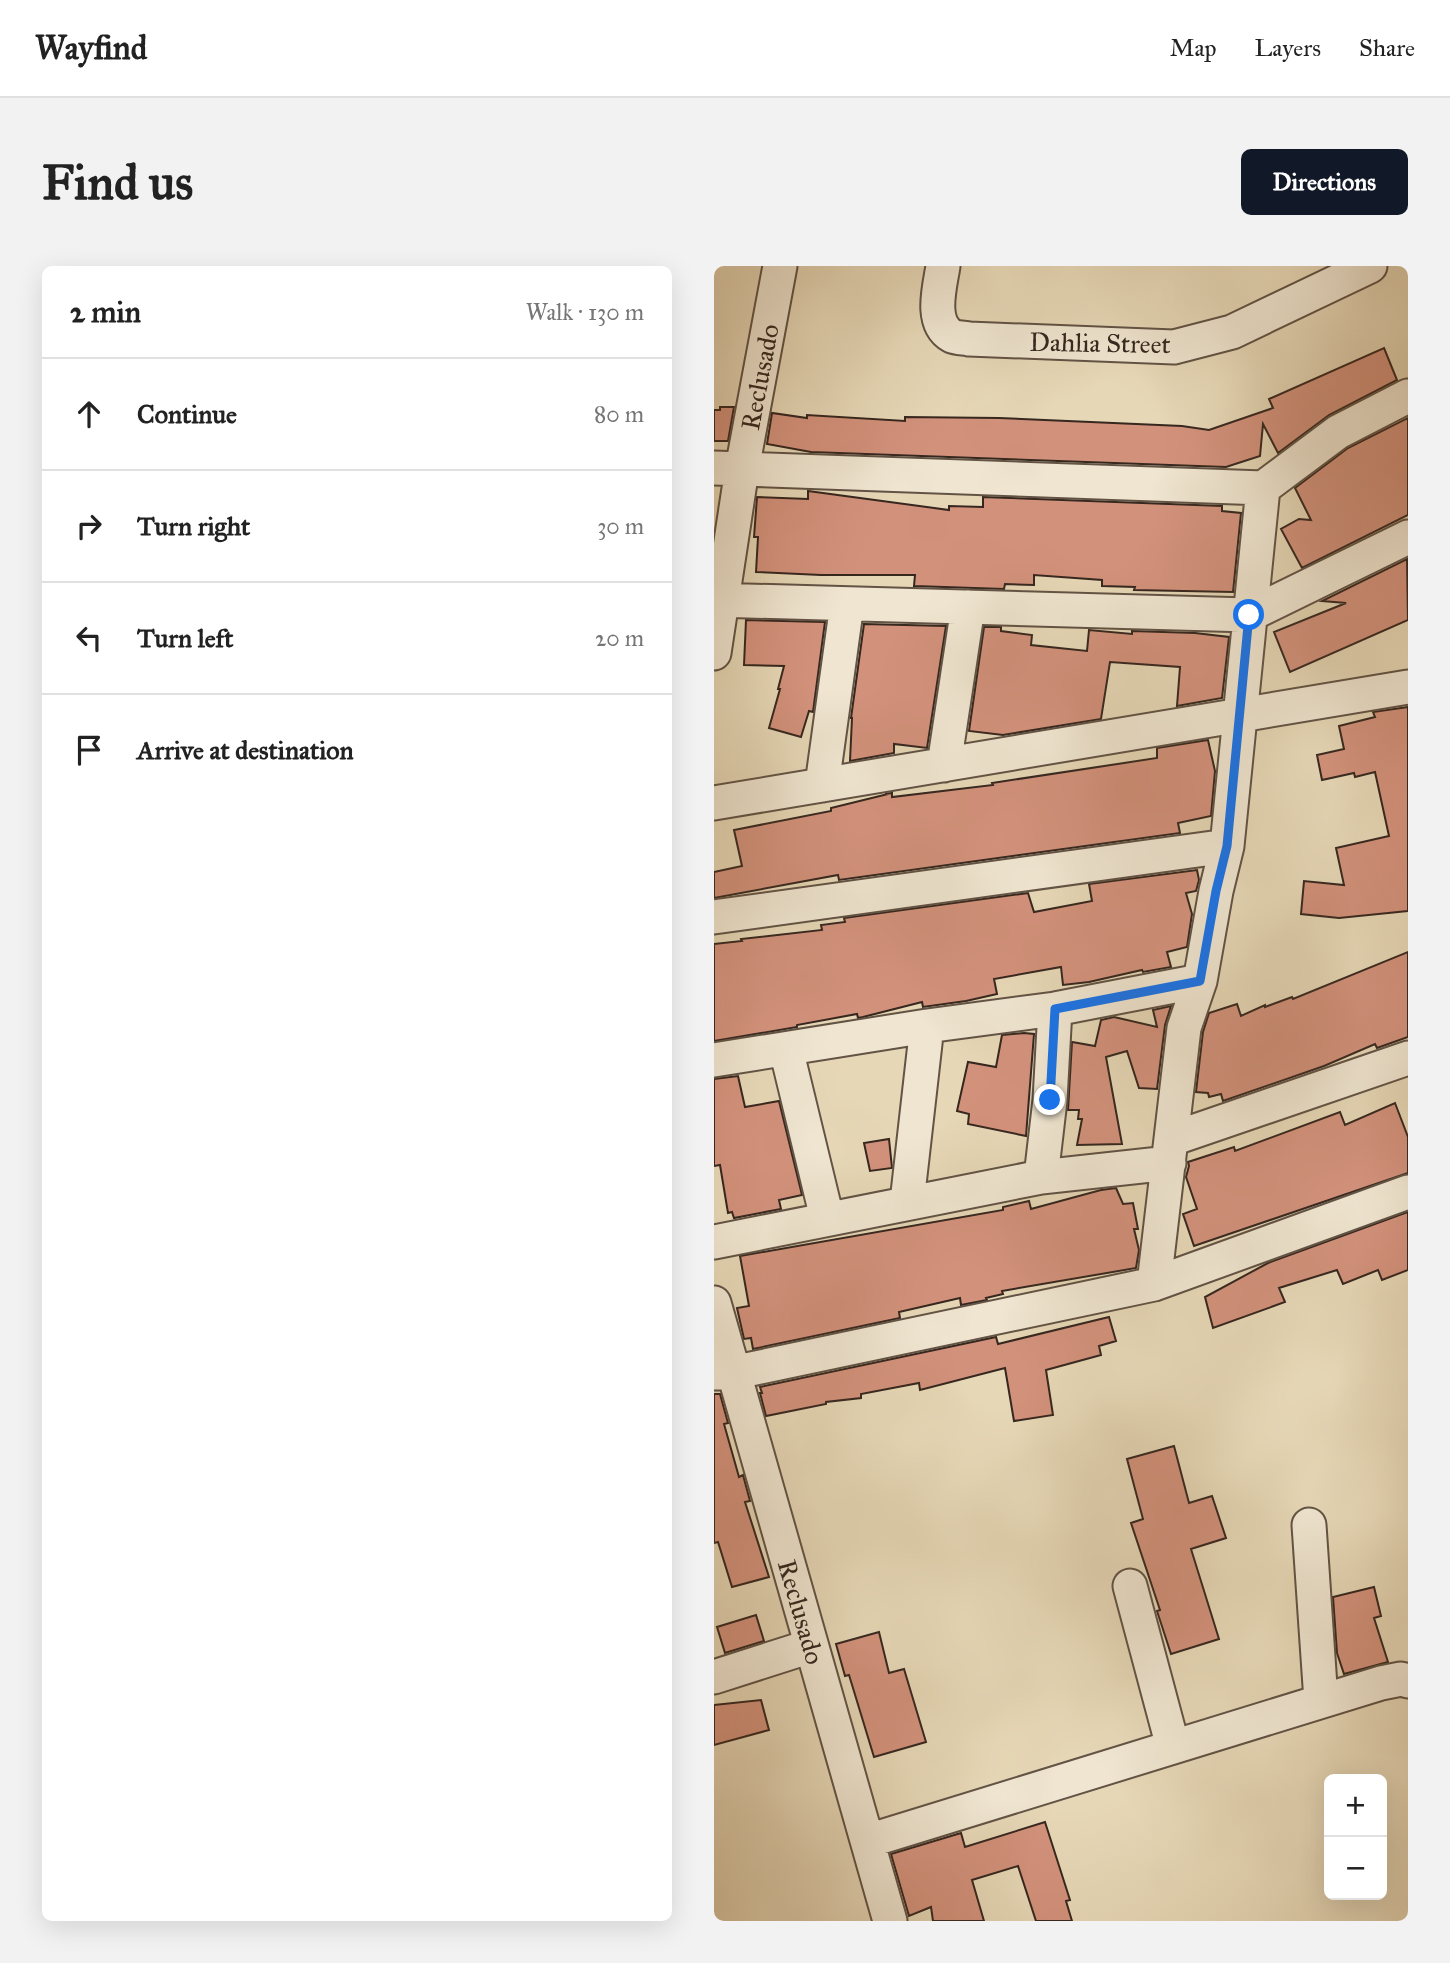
<!DOCTYPE html>
<html lang="en">
<head>
<meta charset="utf-8">
<style>
  body { margin:0; font-family:"IM FELL Great Primer",serif; background:#f2f2f2; color:#222 }
  .controls { position:absolute; right:21px; bottom:21px; display:grid; overflow:hidden; border-radius:10px; box-shadow:0 7px 28px #0002 }
  .controls button { width:63px; height:63px; display:grid; place-items:center; padding:0; border:0; border-bottom:2px solid #e0e0e0; background:#fff; color:#222; font:35px sans-serif }
  .stop { position:absolute; width:21px; height:21px; margin:-16px; border:5px solid #1a73e8; border-radius:50%; background:#fff }
  .stop.end { background:#1a73e8; border-color:#fff; box-shadow:0 2px 7px #0008 }
  .list { margin:0; padding:0; list-style:none }
  h2 { display:flex; justify-content:space-between; align-items:center; height:91px; margin:0; padding:0 28px; font-size:30px }
  h2 small { font-size:23px; font-weight:400; color:#767676 }
  .list li { display:grid; grid-template-columns:46px 1fr auto; gap:21px; align-items:center; box-sizing:border-box; height:112px; padding:0 28px; border-top:2px solid #e0e0e0 }
  .list b { display:block; font-size:26px; white-space:nowrap }
  .list em { font-size:23px; font-style:normal; color:#767676 }
  .icon { flex:none; width:38px; height:38px; fill:none; stroke:currentColor; stroke-width:2; stroke-linecap:round; stroke-linejoin:round }
  .map { position:relative; flex:none; width:694px; height:1655px; overflow:hidden; border-radius:10px }
  header { display:flex; align-items:center; gap:42px; box-sizing:border-box; height:98px; padding:0 35px; background:#fff; border-bottom:2px solid #e0e0e0 }
  header strong { font-size:33px }
  nav { display:flex; gap:38px; margin-inline-start:auto; font-size:24px }
  .intro { display:flex; align-items:center; justify-content:space-between; box-sizing:border-box; height:168px; padding:0 42px }
  h1 { margin:0; font-size:49px }
  .button { padding:18px 32px; border-radius:10px; background:#111827; color:#fff; font-size:24px; font-weight:700 }
  main { display:flex; gap:42px; padding:0 42px }
  aside { flex:1; background:#fff; border-radius:10px; box-shadow:0 7px 28px #0002 }
  .map>svg:first-child { display:block }
  .building { fill:#d2917b; stroke:#36271f; stroke-width:2 }
  .lines { fill:none; stroke-linecap:round; stroke-linejoin:round }
  .minor-casing { stroke:#625345; stroke-width:37 }
  .minor { stroke:#efe5d0; stroke-width:33 }
  .route { stroke:#1a73e8; stroke-width:9 }
  .labels { text-anchor:middle; dominant-baseline:central; stroke-width:5; stroke-linejoin:round; paint-order:stroke }
  .street-label { font-size:26px; fill:#36271f; stroke:#efe5d0 }
</style>
</head>
<body>
<header>
<strong>Wayfind</strong>
<nav><a>Map</a><a>Layers</a><a>Share</a></nav>
</header>
<div class="intro"><h1>Find us</h1><a class="button">Directions</a></div>
<main>
<aside>
<h2>2 min<small>Walk · 130 m</small></h2>
<ul class="list">
<li><svg class="icon" aria-label="ahead" viewBox="0 0 24 24"><path d="M12 20V5M6 11l6-6 6 6"/></svg><div><b>Continue</b></div><em>80 m</em></li>
<li><svg class="icon" aria-label="right" viewBox="0 0 24 24"><path d="M7 20v-9h11M14 6l5 5-5 5"/></svg><div><b>Turn right</b></div><em>30 m</em></li>
<li><svg class="icon" aria-label="left" viewBox="0 0 24 24"><path d="M17 20v-9H6M10 6l-5 5 5 5"/></svg><div><b>Turn left</b></div><em>20 m</em></li>
<li><svg class="icon" aria-label="arrive" viewBox="0 0 24 24"><path d="M6 21V4h12l-3 4 3 4H6"/></svg><div><b>Arrive at destination</b></div></li>
</ul>
</aside>
<div class="map">
<svg width="694" height="1655" viewBox="0 0 694 1655">
  <rect width="100%" height="100%" fill="#e6d7b6"/>
  <filter id="stains"><feTurbulence type="fractalNoise" baseFrequency=".00286" numOctaves="4"/><feColorMatrix values="0 0 0 0 .2 0 0 0 0 .09 0 0 0 0 .02 0 0 0 .5 -.17"/></filter>
  <radialGradient id="worn" r=".72"><stop offset=".6" stop-color="#630" stop-opacity="0"/><stop offset="1" stop-color="#630" stop-opacity=".3"/></radialGradient>
  <path class="building" d="M 670,82 L 683,114 L 615,149 L 564,187 L 549,158 L 546,190 L 512,201 L 97,186 L 53,178 L 58,147 L 93,152 L 93,149 L 191,155 L 191,151 L 285,152 L 468,160 L 495,164 L 559,142 L 555,133 Z
    M 6,141 L 20,141 L 14,175 L 0,175 L 0,144 L 6,144 Z
    M 694,152 L 694,249 L 588,302 L 567,263 L 585,253 L 597,254 L 581,222 L 634,182 Z
    M 94,225 L 235,244 L 235,240 L 269,241 L 269,231 L 508,240 L 508,245 L 527,247 L 519,326 L 420,324 L 421,321 L 388,320 L 388,314 L 320,309 L 320,319 L 291,318 L 290,323 L 200,320 L 201,309 L 107,309 L 42,306 L 44,271 L 40,271 L 43,231 L 94,233 Z
    M 693,293 L 694,354 L 576,406 L 560,366 L 632,337 L 608,335 Z
    M 32,354 L 111,356 L 99,446 L 95,445 L 87,471 L 55,462 L 66,423 L 64,423 L 70,400 L 30,399 Z
    M 150,358 L 232,360 L 213,482 L 180,478 L 180,487 L 136,495 L 138,452 L 137,452 Z
    M 270,361 L 287,361 L 287,365 L 318,369 L 317,379 L 373,385 L 375,364 L 418,368 L 418,365 L 481,367 L 515,371 L 508,432 L 463,440 L 466,401 L 396,396 L 387,453 L 289,469 L 255,465 Z
    M 694,441 L 694,645 L 625,652 L 587,648 L 590,615 L 630,619 L 622,582 L 675,570 L 661,506 L 641,511 L 640,507 L 608,514 L 603,489 L 630,483 L 625,460 L 661,451 L 659,446 Z
    M 494,474 L 501,505 L 497,550 L 464,557 L 466,567 L 125,614 L 124,609 L 0,632 L 0,606 L 28,600 L 20,564 L 117,545 L 117,542 L 174,528 L 171,528 L 178,527 L 178,531 L 279,519 L 278,517 L 443,492 L 443,482 Z
    M 483,604 L 485,614 L 482,625 L 472,627 L 478,648 L 473,681 L 453,686 L 457,701 L 429,706 L 428,704 L 375,716 L 349,719 L 347,701 L 280,713 L 283,728 L 252,735 L 209,741 L 208,736 L 149,751 L 144,752 L 143,748 L 83,759 L 83,761 L 0,775 L 0,678 L 28,675 L 27,673 L 108,664 L 107,659 L 131,656 L 130,652 L 314,627 L 320,646 L 378,635 L 375,618 Z
    M 694,686 L 694,771 L 663,782 L 661,778 L 610,800 L 509,835 L 507,828 L 495,831 L 494,827 L 482,826 L 489,766 L 495,747 L 523,738 L 527,750 L 551,739 L 551,741 L 578,731 L 579,733 Z
    M 457,740 L 451,759 L 443,823 L 425,822 L 413,785 L 392,791 L 408,878 L 363,879 L 368,853 L 364,853 L 365,844 L 354,844 L 358,776 L 381,780 L 387,754 L 400,751 L 443,761 L 439,744 Z
    M 310,767 L 320,768 L 312,870 L 254,858 L 255,848 L 243,845 L 254,796 L 282,801 L 288,769 Z
    M 24,810 L 31,841 L 65,835 L 88,929 L 65,934 L 67,943 L 20,952 L 18,946 L 14,947 L 6,899 L 0,900 L 0,813 Z
    M 681,837 L 694,871 L 694,907 L 480,980 L 469,948 L 483,943 L 472,911 L 475,900 L 474,896 L 520,881 L 521,885 L 626,846 L 631,859 Z
    M 175,873 L 178,902 L 156,905 L 150,877 Z
    M 402,922 L 409,938 L 419,937 L 424,963 L 420,963 L 425,984 L 422,1002 L 288,1025 L 289,1028 L 272,1032 L 273,1034 L 247,1039 L 246,1032 L 185,1046 L 186,1052 L 39,1083 L 37,1072 L 30,1073 L 23,1042 L 35,1040 L 26,990 L 289,944 L 289,941 L 315,935 L 317,943 L 387,924 Z
    M 694,946 L 694,1004 L 668,1014 L 664,1004 L 629,1018 L 623,1004 L 565,1022 L 571,1036 L 499,1062 L 491,1031 L 554,997 Z
    M 395,1051 L 402,1075 L 385,1080 L 387,1089 L 332,1104 L 339,1149 L 300,1155 L 291,1102 L 206,1124 L 205,1117 L 147,1128 L 147,1132 L 112,1136 L 112,1138 L 52,1150 L 46,1127 L 48,1127 L 46,1121 L 282,1071 L 284,1078 Z
    M 0,1128 L 6,1128 L 14,1157 L 10,1158 L 25,1211 L 29,1209 L 36,1235 L 31,1236 L 55,1311 L 18,1321 L 4,1276 L 0,1277 Z
    M 460,1180 L 475,1237 L 498,1230 L 512,1272 L 477,1283 L 505,1373 L 457,1388 L 443,1345 L 446,1344 L 417,1257 L 429,1253 L 413,1193 Z
    M 660,1321 L 667,1350 L 660,1352 L 674,1396 L 630,1408 L 623,1387 L 619,1331 Z
    M 42,1349 L 50,1375 L 11,1387 L 3,1361 Z
    M 165,1366 L 175,1407 L 190,1403 L 212,1476 L 160,1491 L 135,1409 L 131,1410 L 122,1378 Z
    M 47,1434 L 55,1464 L 0,1479 L 0,1439 Z
    M 331,1556 L 356,1634 L 352,1635 L 358,1655 L 322,1655 L 304,1600 L 258,1614 L 270,1655 L 219,1655 L 217,1641 L 195,1650 L 177,1588 L 247,1567 L 251,1581 Z"/>
  <g class="lines">
    <g class="minor-casing">
      <path id="minor" d="M 229,0 C 226,20 215,57 238,70 C 243,72 250,72 255,73 L 460,81 L 518,66 L 656,0
        M 0,202 L 549,222 L 624,166 L 694,130
        M 0,334 L 535,349 L 694,271
        M 0,387 L 28,203 L 66,0
        M 230,499 L 254,341
        M 108,519 L 133,338
        M 0,537 L 694,421
        M 513,580 L 549,222
        M 0,651 L 513,580 L 502,625 L 486,715 L 470,762 L 440,1018
        M 72,783 L 113,952
        M 0,794 L 213,760 L 341,743 L 486,715
        M 458,873 L 694,792
        M 327,911 L 336,834 L 341,743
        M 193,936 L 213,760
        M 0,976 L 327,911 L 455,897
        M 0,1037 L 176,1655
        M 0,1107 L 18,1107 L 440,1018 L 694,926
        M 595,1259 L 607,1435
        M 416,1320 L 459,1481
        M 0,1411 L 97,1380
        M 154,1575 L 667,1417 L 687,1413 L 694,1415"/>
    </g>
    <use href="#minor" class="minor"/>
  </g>
  <g class="lines">
    <path class="route" d="M 336,834 L 341,743 L 486,715 L 502,625 L 513,580 L 535,349"/>
  </g>
  <g class="labels">
    <g class="street-label">
      <text transform="translate(386 77) rotate(1)">Dahlia Street</text>
      <text transform="translate(46 111) rotate(-79)">Reclusado</text>
      <text transform="translate(87 1346) rotate(74)">Reclusado</text>
    </g>
  </g>
  <rect width="100%" height="100%" filter="url(#stains)"/>
  <rect width="100%" height="100%" fill="url(#worn)"/>
</svg>
<div class="controls">
<button>+</button>
<button>−</button>
</div>
<div class="stop" style="left:535px;top:349px"></div>
<div class="stop end" style="left:336px;top:834px"></div>
</div>
</main>
</body>
</html>
